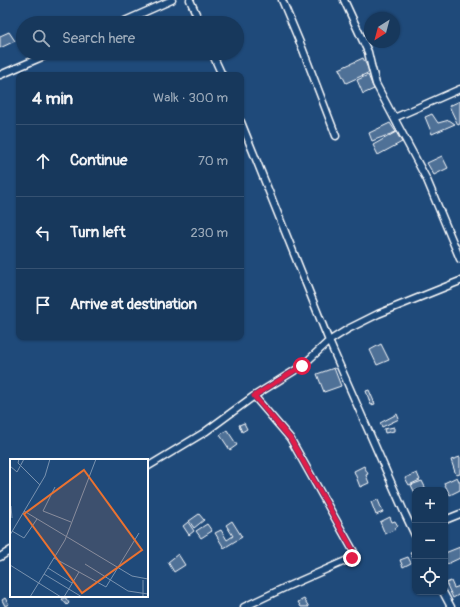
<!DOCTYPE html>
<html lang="en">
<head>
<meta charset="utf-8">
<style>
  body { margin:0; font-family:Pangolin,sans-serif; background:#203f62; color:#f1f3f6 }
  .controls { position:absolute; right:12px; bottom:12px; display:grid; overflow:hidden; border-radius:8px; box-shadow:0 1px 3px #0004 }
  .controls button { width:36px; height:36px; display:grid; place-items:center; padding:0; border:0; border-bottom:1px solid #365272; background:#17385c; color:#f1f3f6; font:20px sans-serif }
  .compass { position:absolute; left:364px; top:12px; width:36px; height:36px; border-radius:50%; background:#17385c; box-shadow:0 1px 3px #0004; rotate:216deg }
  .stop { position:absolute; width:12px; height:12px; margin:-9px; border:3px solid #e11d48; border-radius:50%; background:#fff }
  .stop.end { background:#e11d48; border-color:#fff; box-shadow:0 1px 4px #0008 }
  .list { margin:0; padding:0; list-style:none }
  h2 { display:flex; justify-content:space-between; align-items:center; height:52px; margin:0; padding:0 16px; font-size:17px }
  h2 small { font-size:13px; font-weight:400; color:#9eacbb }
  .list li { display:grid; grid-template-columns:26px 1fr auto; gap:12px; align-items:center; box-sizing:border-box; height:72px; padding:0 16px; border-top:1px solid #365272 }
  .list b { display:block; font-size:15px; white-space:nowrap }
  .list em { font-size:13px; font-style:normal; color:#9eacbb }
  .icon { flex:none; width:22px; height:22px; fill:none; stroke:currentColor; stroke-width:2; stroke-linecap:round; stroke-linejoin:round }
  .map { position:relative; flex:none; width:460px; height:607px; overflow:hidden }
  .search { position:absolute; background:#17385c; box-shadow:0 1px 3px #0004; left:16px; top:16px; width:228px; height:44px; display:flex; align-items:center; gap:10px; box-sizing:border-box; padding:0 14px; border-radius:22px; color:#9eacbb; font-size:15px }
  .panel { position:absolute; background:#17385c; box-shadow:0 1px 3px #0004; left:16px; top:72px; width:228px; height:268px; border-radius:8px }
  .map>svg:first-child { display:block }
  .building { fill:#507197; stroke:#fff }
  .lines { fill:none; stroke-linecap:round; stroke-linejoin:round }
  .street-casing { stroke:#fff; stroke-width:9 }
  .street { stroke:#1f4a7a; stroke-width:6 }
  .route { stroke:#e11d48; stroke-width:5 }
  .inset-road { fill:none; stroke:#7992af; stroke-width:1 }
  .view { fill:#eb7230; fill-opacity:0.15; stroke:#eb7230; stroke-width:2 }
  .inset-edge { fill:none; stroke:#fff; stroke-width:2 }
</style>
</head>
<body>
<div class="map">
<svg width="460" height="607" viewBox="0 0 460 607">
  <rect width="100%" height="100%" fill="#1f4a7a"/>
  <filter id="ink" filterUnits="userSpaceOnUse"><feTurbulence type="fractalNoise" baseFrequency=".025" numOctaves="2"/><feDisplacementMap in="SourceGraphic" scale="8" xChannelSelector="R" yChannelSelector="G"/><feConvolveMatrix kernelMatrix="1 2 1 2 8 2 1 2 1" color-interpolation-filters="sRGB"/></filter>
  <g filter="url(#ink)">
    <path class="building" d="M 9,32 L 15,41 L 0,48 L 0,36 Z
      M 363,58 L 370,72 L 346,83 L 339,69 Z
      M 368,75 L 374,89 L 363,94 L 357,80 Z
      M 460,101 L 460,124 L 458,125 L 449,106 Z
      M 432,114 L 438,123 L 449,120 L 455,124 L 432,134 L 425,117 Z
      M 390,123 L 396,132 L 372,141 L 369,133 Z
      M 396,132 L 402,142 L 378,155 L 373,145 Z
      M 442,156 L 448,168 L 434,175 L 427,163 Z
      M 381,344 L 389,360 L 377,365 L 370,350 Z
      M 334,368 L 341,386 L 324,392 L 317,374 Z
      M 369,390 L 375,404 L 371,405 L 366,391 Z
      M 397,414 L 399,419 L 382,427 L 380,423 Z
      M 244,423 L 247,429 L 242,432 L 239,425 Z
      M 394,427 L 394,431 L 385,433 L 384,429 Z
      M 227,430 L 237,445 L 230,450 L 220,435 Z
      M 460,457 L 460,474 L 456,475 L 451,460 Z
      M 364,466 L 368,474 L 366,475 L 369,483 L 360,487 L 354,471 Z
      M 417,473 L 420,480 L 409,485 L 405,478 Z
      M 457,477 L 460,483 L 460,490 L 450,495 L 444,483 Z
      M 422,481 L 426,489 L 415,490 L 415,493 L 411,485 Z
      M 378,500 L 383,512 L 376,515 L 371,502 Z
      M 199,514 L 204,520 L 194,528 L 189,521 Z
      M 390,517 L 392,522 L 395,521 L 398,526 L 395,528 L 396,529 L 385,534 L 380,522 Z
      M 232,521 L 242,537 L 224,548 L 215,533 L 221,530 L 227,540 L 233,536 L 226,525 Z
      M 188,522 L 194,531 L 189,535 L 183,526 Z
      M 207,524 L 212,531 L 201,538 L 196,531 Z
      M 460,547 L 460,558 L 445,565 L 445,553 Z
      M 414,551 L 415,554 L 415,562 L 410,553 Z
      M 178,554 L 185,565 L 174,572 L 168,562 Z
      M 408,557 L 411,563 L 403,567 L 400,560 Z
      M 451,581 L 454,588 L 460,586 L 460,594 L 453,598 L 446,583 Z
      M 65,597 L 69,603 L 67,605 L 62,599 Z
      M 5,598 L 9,604 L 5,606 L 2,600 Z
      M 304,599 L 309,607 L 301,607 L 298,602 Z"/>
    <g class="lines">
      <g class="street-casing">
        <path id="street" d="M 190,0 L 200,23
          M 282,0 L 303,50 L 336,136
          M 344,0 L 368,52 L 371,65 L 376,84 L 427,180 L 460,259
          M 120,23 L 172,0
          M 212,53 L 222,75
          M 0,75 L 51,53
          M 394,118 L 460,89
          M 241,122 L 329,341 L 405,514 L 415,535
          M 147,467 L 205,432 L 254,396 L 302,366 L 329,341 L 348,329 L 378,314 L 460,281
          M 445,520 L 460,514
          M 0,557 L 11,550
          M 443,592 L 451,607
          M 244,607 L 286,587 L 352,558 L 354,555 L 354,552 L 290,438 L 254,396"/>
      </g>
      <use href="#street" class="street"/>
    </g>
  </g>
  <g class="lines" filter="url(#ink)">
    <path class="route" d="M 302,366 L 254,396 L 290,438 L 354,552 L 354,555 L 352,558"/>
  </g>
  <g transform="translate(10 459)">
    <rect width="138" height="138" fill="#1f4a7a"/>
    <path class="inset-road" d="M 9,0 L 8,4 L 30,26M 0,7 L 7,13 L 14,0M 45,28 L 33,52 L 61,63M 1,47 L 2,59M 14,52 L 122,117 L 138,120M 2,72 L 14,79 L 27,60M 0,76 L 35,17 L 40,0M 44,99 L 96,128 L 129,74M 75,105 L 118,132 L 138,135M 0,106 L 51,138M 38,109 L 62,124M 34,115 L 72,138M 20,138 L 55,81 L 86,0M 54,138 L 69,113M 133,138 L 133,121"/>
    <path class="view" d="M 74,11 L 132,91 L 72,134 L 14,55 Z"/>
    <rect width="138" height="138" class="inset-edge"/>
  </g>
</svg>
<div class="controls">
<button>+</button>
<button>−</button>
<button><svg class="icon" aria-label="locate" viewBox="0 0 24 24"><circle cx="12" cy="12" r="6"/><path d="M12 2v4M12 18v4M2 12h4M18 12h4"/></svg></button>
</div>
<svg class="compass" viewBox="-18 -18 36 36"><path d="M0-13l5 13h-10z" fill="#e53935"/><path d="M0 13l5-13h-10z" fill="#9eacbb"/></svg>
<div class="stop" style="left:302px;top:366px"></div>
<div class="stop end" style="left:352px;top:558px"></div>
<div class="search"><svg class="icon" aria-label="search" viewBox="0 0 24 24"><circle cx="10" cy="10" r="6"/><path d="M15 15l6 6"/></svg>Search here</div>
<section class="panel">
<h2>4 min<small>Walk · 300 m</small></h2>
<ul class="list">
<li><svg class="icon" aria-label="ahead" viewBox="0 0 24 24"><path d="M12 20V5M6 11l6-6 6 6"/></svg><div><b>Continue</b></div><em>70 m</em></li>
<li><svg class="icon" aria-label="left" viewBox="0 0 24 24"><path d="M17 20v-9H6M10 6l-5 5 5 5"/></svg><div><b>Turn left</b></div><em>230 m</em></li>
<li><svg class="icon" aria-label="arrive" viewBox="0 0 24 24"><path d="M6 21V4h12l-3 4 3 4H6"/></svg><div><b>Arrive at destination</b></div></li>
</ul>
</section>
</div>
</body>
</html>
